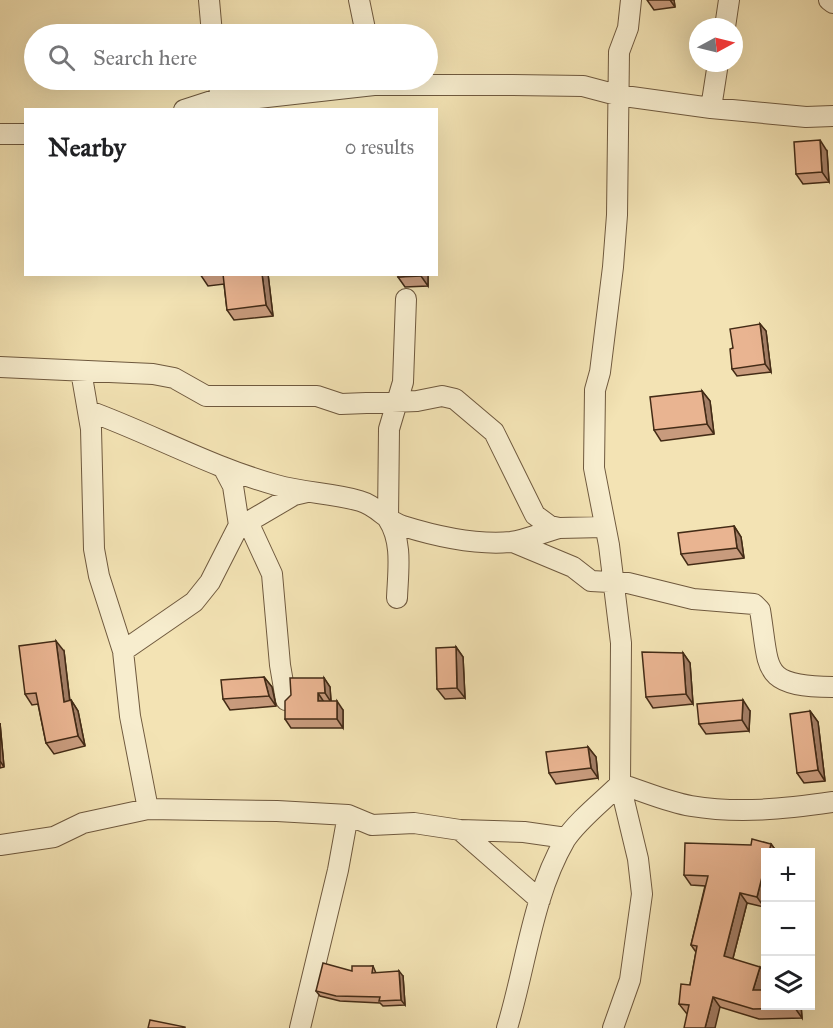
<!DOCTYPE html>
<html lang="en">
<head>
<meta charset="utf-8">
<style>
  body { margin:0; font-family:"IM FELL Great Primer",serif; background:#f2f2f2; color:#202124 }
  .controls { position:absolute; right:18px; bottom:18px; display:grid; overflow:hidden; border-radius:0px; box-shadow:0 6px 24px #0002 }
  .controls button { width:54px; height:54px; display:grid; place-items:center; padding:0; border:0; border-bottom:2px solid #e0e0e0; background:#fff; color:#202124; font:30px sans-serif }
  .compass { position:absolute; left:689px; top:18px; width:54px; height:54px; border-radius:50%; background:#fff; box-shadow:0 6px 24px #0002; rotate:83deg }
  .list { margin:0; padding:0; list-style:none }
  h2 { display:flex; justify-content:space-between; align-items:center; height:78px; margin:0; padding:0 24px; font-size:26px }
  h2 small { font-size:20px; font-weight:400; color:#757577 }
  .icon { flex:none; width:33px; height:33px; fill:none; stroke:currentColor; stroke-width:2; stroke-linecap:round; stroke-linejoin:round }
  .map { position:relative; flex:none; width:833px; height:1028px; overflow:hidden }
  .search { position:absolute; background:#fff; box-shadow:0 6px 24px #0002; left:24px; top:24px; width:414px; height:66px; display:flex; align-items:center; gap:15px; box-sizing:border-box; padding:0 21px; border-radius:33px; color:#757577; font-size:22px }
  .panel { position:absolute; background:#fff; box-shadow:0 6px 24px #0002; left:24px; top:108px; width:414px; height:168px; border-radius:0px }
  .map>svg:first-child { display:block }
  .lines { fill:none; stroke-linecap:round; stroke-linejoin:round }
  .street-casing { stroke:#6f593e; stroke-width:22 }
  .street { stroke:#f7edce; stroke-width:20 }
  .wall { fill:#c89b7d; stroke:#432b16; stroke-width:1.5 }
  .shaded-wall { fill:#a37e66; stroke:#432b16; stroke-width:1.5 }
  .building { fill:#e9b491; stroke:#432b16; stroke-width:1.5 }
</style>
</head>
<body>
<div class="map">
<svg width="833" height="1028" viewBox="0 0 833 1028">
  <rect width="100%" height="100%" fill="#f3e3b4"/>
  <filter id="stains"><feTurbulence type="fractalNoise" baseFrequency=".00333" numOctaves="4"/><feColorMatrix values="0 0 0 0 .2 0 0 0 0 .09 0 0 0 0 .02 0 0 0 .5 -.17"/></filter>
  <radialGradient id="worn" r=".72"><stop offset=".6" stop-color="#630" stop-opacity="0"/><stop offset="1" stop-color="#630" stop-opacity=".3"/></radialGradient>
  <g class="lines">
    <g class="street-casing">
      <path id="street" d="M 209,0 L 212,34
        M 359,0 L 366,34
        M 829,0 L 833,3
        M 725,27 L 729,0
        M 218,80 L 221,98
        M 711,108 L 718,63
        M 184,110 L 221,98 L 258,98 L 374,85 L 513,85 L 583,86 L 617,95 L 711,108 L 806,117 L 833,116
        M 0,134 L 26,134
        M 0,367 L 153,374 L 174,378 L 206,396 L 317,396 L 341,404 L 417,401 L 442,396 L 455,399 L 494,432 L 535,515 L 550,526 L 559,528 L 604,527
        M 81,371 L 91,429 L 94,549 L 99,576 L 123,651 L 130,716 L 148,809
        M 89,411 C 152,434 211,467 276,485 C 304,493 332,493 360,501 C 378,506 386,521 403,526 C 435,536 477,545 511,542 C 526,540 544,532 559,528
        M 223,467 L 233,486 L 239,525 L 248,522 L 272,574 L 280,665 L 286,700
        M 248,522 L 294,495 L 307,492
        M 513,542 L 573,567 L 591,581 L 628,583 L 693,599 L 754,604 L 760,610 C 770,671 760,686 833,687
        M 397,598 C 398,571 403,542 388,519 L 389,429 L 403,382 L 406,299
        M 123,651 L 194,602 L 210,582 L 239,525
        M 460,830 L 540,900
        M 0,845 L 54,837 L 83,823 L 148,809 L 277,811 L 348,815 L 372,825 L 414,823 L 460,830 L 524,832 L 566,838
        M 300,1028 L 338,870 L 348,815
        M 507,1028 C 526,966 532,897 565,840 C 577,821 604,800 620,784 L 621,643 L 609,545 L 594,468 L 595,390 L 600,372 L 613,267 L 617,215 L 619,52 L 628,28 L 631,0
        M 613,1028 L 630,980 L 642,894 L 638,859 L 620,784 C 643,791 667,802 691,806 C 739,814 785,809 833,802"/>
    </g>
    <use href="#street" class="street"/>
  </g>
  <path class="wall" d="M 647,0 L 674,0 L 675,7 L 654,10 Z
    M 827,151 L 829,182 L 803,184 L 796,174 Z
    M 200,274 L 268,274 L 273,316 L 234,320 L 227,310 L 224,284 L 208,286 Z
    M 428,274 L 428,286 L 405,287 L 398,277 Z
    M 760,324 L 766,331 L 771,372 L 737,376 L 732,369 L 733,348 Z
    M 702,391 L 710,401 L 714,434 L 661,441 L 654,430 Z
    M 734,526 L 741,537 L 744,558 L 688,565 L 681,554 Z
    M 456,647 L 463,657 L 465,698 L 445,699 L 437,689 Z
    M 64,651 L 70,701 L 71,700 L 78,711 L 85,746 L 54,754 L 46,743 L 38,704 L 32,705 L 25,694 Z
    M 683,653 L 690,663 L 693,704 L 653,708 L 646,697 Z
    M 264,677 L 272,687 L 276,706 L 230,710 L 223,699 Z
    M 324,678 L 330,687 L 331,701 L 343,710 L 343,728 L 291,728 L 285,719 Z
    M 750,711 L 749,731 L 706,734 L 699,724 Z
    M 810,711 L 818,722 L 825,781 L 804,783 L 797,773 Z
    M 0,723 L 4,767 L 0,768 Z
    M 588,747 L 596,757 L 598,778 L 556,784 L 549,773 Z
    M 771,844 L 777,852 L 765,852 L 764,907 L 747,903 L 733,958 L 763,990 L 801,1005 L 802,1018 L 759,1019 L 720,1007 L 687,1014 L 679,1004 L 690,985 L 696,952 L 691,945 L 705,886 L 691,885 L 684,875 Z
    M 373,966 L 376,973 L 403,976 L 405,1005 L 383,1006 L 380,1003 L 340,1001 L 320,996 L 316,991 L 352,971 Z"/>
  <path class="shaded-wall" d="M 670,0 L 674,0 L 675,7 Z
    M 820,140 L 827,151 L 829,182 L 822,172 Z
    M 262,274 L 268,274 L 273,316 L 266,305 Z
    M 421,274 L 428,274 L 428,286 L 421,276 Z
    M 760,324 L 766,331 L 771,372 L 765,364 Z
    M 702,391 L 710,401 L 714,434 L 707,424 Z
    M 734,526 L 741,537 L 744,558 L 737,548 Z
    M 56,641 L 64,651 L 71,712 L 64,702 Z
    M 456,647 L 463,657 L 465,698 L 457,688 Z
    M 683,653 L 690,663 L 693,704 L 686,694 Z
    M 264,677 L 272,687 L 276,706 L 269,696 Z
    M 324,678 L 330,687 L 331,702 L 325,693 Z
    M 318,693 L 324,702 L 318,701 Z
    M 71,700 L 78,711 L 85,746 L 78,736 Z
    M 743,700 L 750,711 L 749,731 L 742,720 Z
    M 337,701 L 343,710 L 343,728 L 337,719 Z
    M 810,711 L 818,722 L 825,781 L 818,770 Z
    M 0,723 L 4,767 L 0,761 Z
    M 588,747 L 596,757 L 598,778 L 591,768 Z
    M 771,844 L 777,852 L 769,852 Z
    M 765,865 L 765,902 L 764,907 L 757,897 Z
    M 740,893 L 747,903 L 731,966 L 724,956 Z
    M 760,967 L 765,974 L 765,983 L 760,1000 L 753,990 Z
    M 399,971 L 403,976 L 405,1005 L 401,1000 Z
    M 713,997 L 720,1007 L 715,1028 L 705,1028 Z
    M 795,1005 L 801,1005 L 802,1018 L 795,1008 Z"/>
  <path class="building" d="M 820,140 L 822,172 L 796,174 L 794,142 Z
    M 223,274 L 262,274 L 266,305 L 227,310 Z
    M 398,274 L 421,274 L 421,276 L 398,277 Z
    M 760,324 L 765,364 L 732,369 L 730,349 L 733,348 L 730,329 Z
    M 702,391 L 707,424 L 654,430 L 650,397 Z
    M 734,526 L 737,548 L 681,554 L 678,533 Z
    M 56,641 L 64,702 L 71,700 L 78,736 L 46,743 L 36,693 L 25,694 L 19,646 Z
    M 456,647 L 457,688 L 437,689 L 436,648 Z
    M 642,652 L 683,653 L 686,694 L 646,697 Z
    M 264,677 L 269,696 L 223,699 L 221,680 Z
    M 290,678 L 324,678 L 325,693 L 318,693 L 318,701 L 337,701 L 337,719 L 285,719 L 285,701 L 291,695 Z
    M 743,700 L 742,720 L 699,724 L 697,704 Z
    M 810,711 L 818,770 L 797,773 L 790,714 Z
    M 588,747 L 591,768 L 549,773 L 546,752 Z
    M 752,839 L 771,844 L 769,852 L 765,852 L 765,865 L 757,897 L 740,893 L 724,956 L 760,967 L 753,990 L 765,990 L 765,1005 L 795,1005 L 795,1008 L 753,1009 L 713,997 L 705,1028 L 684,1028 L 689,1005 L 679,1004 L 681,984 L 690,985 L 697,946 L 691,945 L 708,876 L 684,875 L 685,843 L 751,845 Z
    M 323,963 L 352,971 L 352,966 L 373,966 L 372,973 L 399,971 L 401,1000 L 379,1001 L 380,997 L 336,996 L 316,991 Z
    M 150,1020 L 185,1027 L 185,1028 L 148,1028 Z"/>
  <rect width="100%" height="100%" filter="url(#stains)"/>
  <rect width="100%" height="100%" fill="url(#worn)"/>
</svg>
<div class="controls">
<button>+</button>
<button>−</button>
<button><svg class="icon" aria-label="layers" viewBox="0 0 24 24"><path d="M12 4l9 5-9 5-9-5zM3 14l9 5 9-5"/></svg></button>
</div>
<svg class="compass" viewBox="-18 -18 36 36"><path d="M0-13l5 13h-10z" fill="#e53935"/><path d="M0 13l5-13h-10z" fill="#757577"/></svg>
<div class="search"><svg class="icon" aria-label="search" viewBox="0 0 24 24"><circle cx="10" cy="10" r="6"/><path d="M15 15l6 6"/></svg>Search here</div>
<section class="panel">
<h2>Nearby<small>0 results</small></h2>
<ul class="list">
</ul>
</section>
</div>
</body>
</html>
